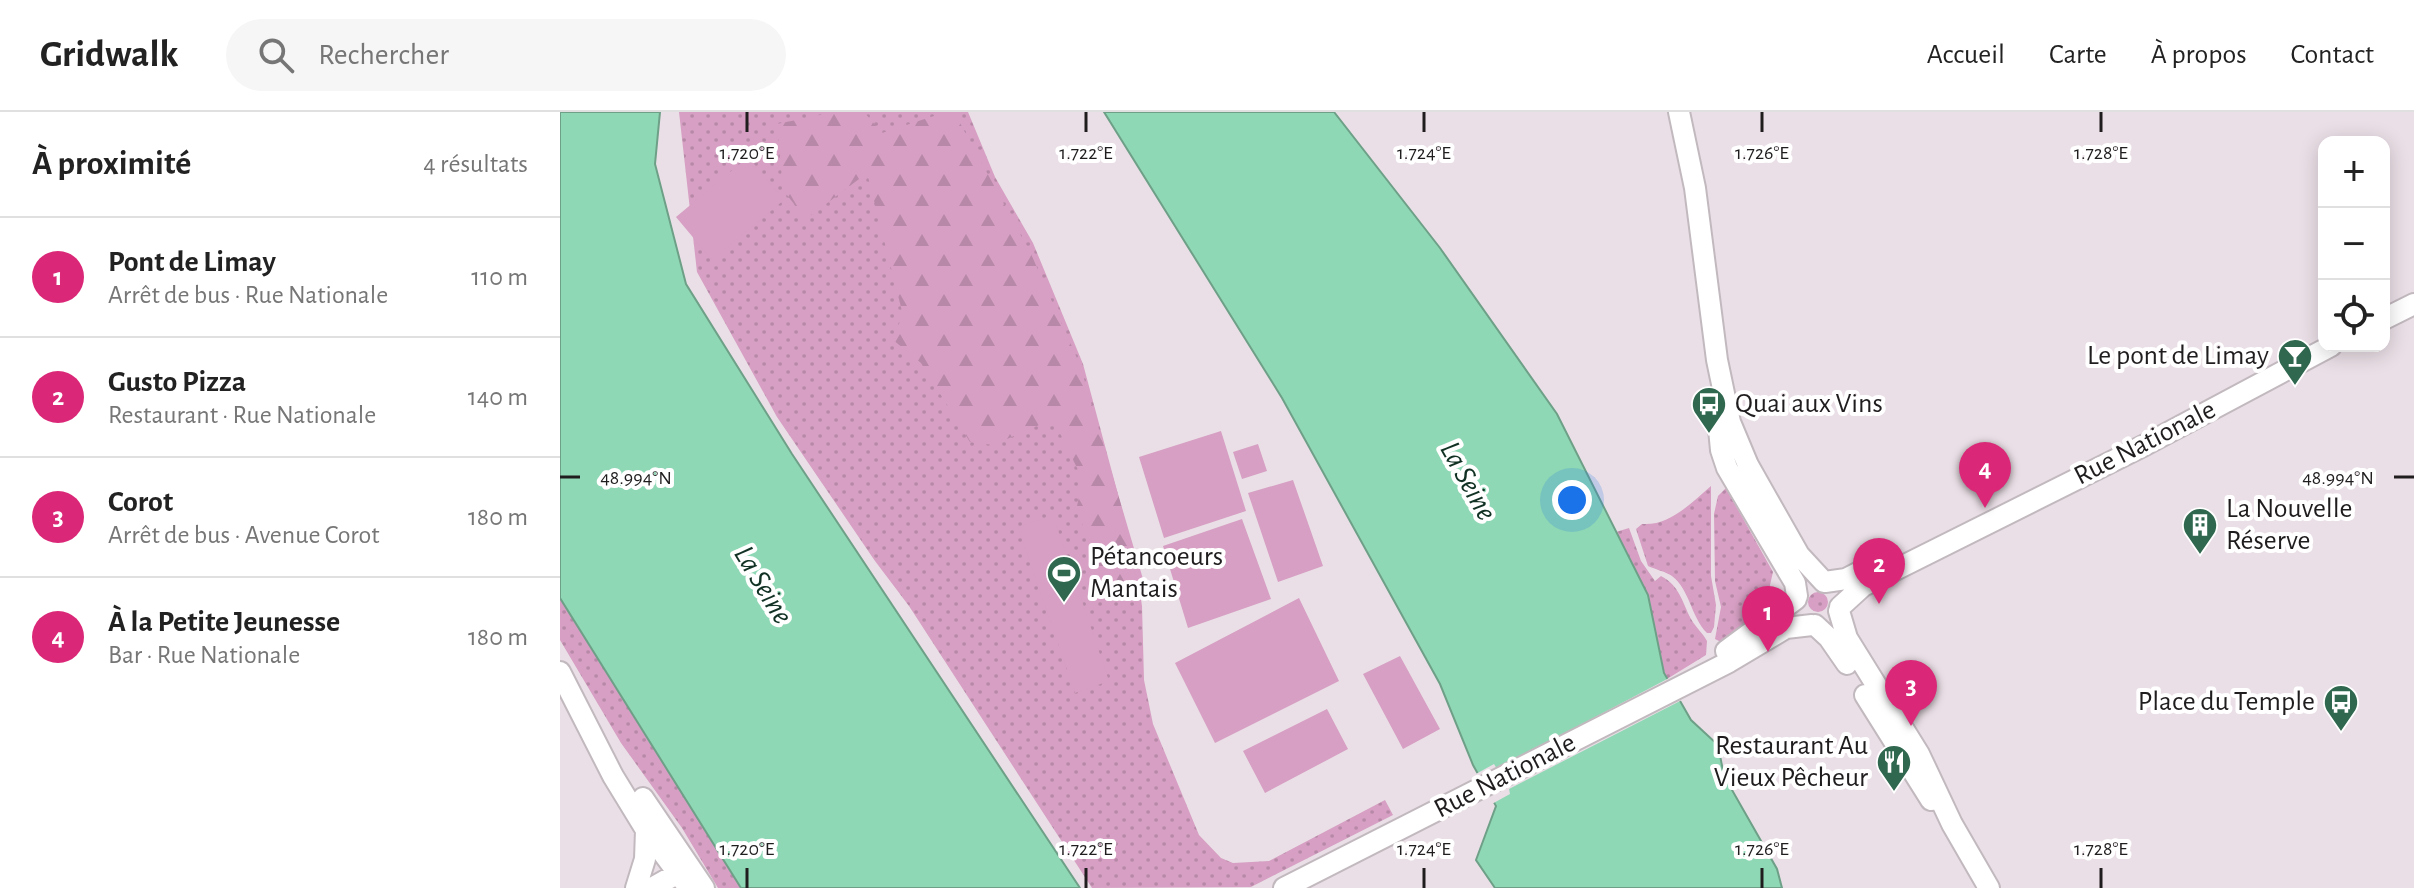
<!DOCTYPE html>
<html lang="fr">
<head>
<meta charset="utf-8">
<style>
  body { margin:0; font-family:"Alegreya Sans",sans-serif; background:#f6f6f6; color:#222 }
  .controls { position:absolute; right:24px; top:24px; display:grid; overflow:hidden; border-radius:16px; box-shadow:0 4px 20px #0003 }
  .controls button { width:72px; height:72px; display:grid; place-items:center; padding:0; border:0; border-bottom:2px solid #e0e0e0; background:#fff; color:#222; font:40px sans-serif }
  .you { position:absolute; left:1012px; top:388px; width:28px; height:28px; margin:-20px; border:6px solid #fff; border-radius:50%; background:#1a73e8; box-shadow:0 0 0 12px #1a73e833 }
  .badge { display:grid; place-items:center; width:52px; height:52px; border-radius:50%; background:#db2777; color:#fff; font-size:26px; font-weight:700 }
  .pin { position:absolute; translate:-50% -66px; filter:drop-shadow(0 2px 4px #0008) }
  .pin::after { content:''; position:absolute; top:42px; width:28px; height:24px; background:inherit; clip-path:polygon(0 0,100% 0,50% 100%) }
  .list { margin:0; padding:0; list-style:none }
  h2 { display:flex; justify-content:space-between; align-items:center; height:104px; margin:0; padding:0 32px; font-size:34px }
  h2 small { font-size:26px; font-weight:400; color:#767676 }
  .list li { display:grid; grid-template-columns:52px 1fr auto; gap:24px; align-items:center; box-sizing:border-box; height:120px; padding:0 32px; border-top:2px solid #e0e0e0 }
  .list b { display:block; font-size:30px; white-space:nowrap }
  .list p { margin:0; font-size:26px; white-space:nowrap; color:#767676 }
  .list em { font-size:26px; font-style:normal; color:#767676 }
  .icon { flex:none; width:44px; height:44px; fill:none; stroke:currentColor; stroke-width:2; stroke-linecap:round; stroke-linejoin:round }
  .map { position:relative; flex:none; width:1854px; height:776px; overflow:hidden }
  header { display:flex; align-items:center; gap:48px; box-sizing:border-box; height:112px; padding:0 40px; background:#fff; border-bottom:2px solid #e0e0e0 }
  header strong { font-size:38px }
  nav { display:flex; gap:44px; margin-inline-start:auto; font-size:28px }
  .search { width:560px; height:72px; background:#f6f6f6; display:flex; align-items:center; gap:20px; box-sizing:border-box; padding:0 28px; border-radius:44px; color:#767676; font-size:30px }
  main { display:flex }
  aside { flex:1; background:#fff }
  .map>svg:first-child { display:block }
  .grass { fill:url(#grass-dots) }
  .forest { fill:url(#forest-firs) }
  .pitch { fill:#d69fc3 }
  .water { fill:#8fd8b5; stroke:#6ea088; stroke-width:2 }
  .pier { fill:#eadfe6 }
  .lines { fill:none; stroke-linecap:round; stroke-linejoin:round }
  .secondary-casing { stroke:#c2b9bf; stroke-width:24 }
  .secondary { stroke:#fff; stroke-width:20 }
  .ticks { fill:none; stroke:#201d1f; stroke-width:3 }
  .labels { text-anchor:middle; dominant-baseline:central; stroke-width:8; stroke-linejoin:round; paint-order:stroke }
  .poi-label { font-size:28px; fill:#201d1f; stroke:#fff; text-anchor:end }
  .street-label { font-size:28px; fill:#201d1f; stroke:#fff }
  .water-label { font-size:30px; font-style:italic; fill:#103123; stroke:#fff }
  .ticks-label { font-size:20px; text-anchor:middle; fill:#201d1f; stroke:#fff; stroke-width:8; stroke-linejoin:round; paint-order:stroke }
</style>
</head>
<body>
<header>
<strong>Gridwalk</strong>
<div class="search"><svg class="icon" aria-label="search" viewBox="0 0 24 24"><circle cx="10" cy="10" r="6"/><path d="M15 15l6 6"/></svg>Rechercher</div>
<nav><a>Accueil</a><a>Carte</a><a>À propos</a><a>Contact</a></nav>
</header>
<main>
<aside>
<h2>À proximité<small>4 résultats</small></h2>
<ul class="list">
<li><span class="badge">1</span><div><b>Pont de Limay</b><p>Arrêt de bus · Rue Nationale</p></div><em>110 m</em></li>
<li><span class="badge">2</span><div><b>Gusto Pizza</b><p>Restaurant · Rue Nationale</p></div><em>140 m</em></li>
<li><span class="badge">3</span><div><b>Corot</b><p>Arrêt de bus · Avenue Corot</p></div><em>180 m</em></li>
<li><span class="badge">4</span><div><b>À la Petite Jeunesse</b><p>Bar · Rue Nationale</p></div><em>180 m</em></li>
</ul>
</aside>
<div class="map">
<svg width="1854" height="776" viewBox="0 0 1854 776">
  <defs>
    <pattern id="grass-dots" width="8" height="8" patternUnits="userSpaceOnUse" patternTransform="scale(2)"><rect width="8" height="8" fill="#d69fc3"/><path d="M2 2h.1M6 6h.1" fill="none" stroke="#b788a7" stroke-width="1.8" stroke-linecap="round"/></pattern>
    <pattern id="forest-firs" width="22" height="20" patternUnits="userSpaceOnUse" patternTransform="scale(2)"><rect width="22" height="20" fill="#d69fc3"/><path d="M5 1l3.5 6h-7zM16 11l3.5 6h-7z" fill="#b788a7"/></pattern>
  </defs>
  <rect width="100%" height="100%" fill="#eadfe6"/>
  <path class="grass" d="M 119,0 L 408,0 L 435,65 L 473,131 L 523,252 L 574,442 L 582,494 L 584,568 L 593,612 L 639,723 L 661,746 L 673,751 L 709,749 L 825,688 L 833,703 L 691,775 L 532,776 L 349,494 L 315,449 L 217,305 L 137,160 Z
    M 1151,374 L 1151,464 L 1156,493 L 1154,515 L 1151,521 L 1147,521 C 1131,505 1130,478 1112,464 C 1106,460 1095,457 1088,454 L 1076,417 L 1082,412 C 1110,414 1131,391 1151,374 Z
    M 1166,376 L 1213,460 L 1210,473 L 1212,491 L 1161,530 L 1155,527 L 1161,495 L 1155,469 L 1154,402 L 1158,384 Z
    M 1069,416 L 1081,449 L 1095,469 L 1101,464 C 1120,474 1122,490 1131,507 C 1136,516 1143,521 1147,529 L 1146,543 L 1107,567 L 1056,420 Z
    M 0,477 L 183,776 L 158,776 L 122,716 L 61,631 L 0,528 Z
    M1248 490a10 10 0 1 1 20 0a10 10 0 1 1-20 0Z"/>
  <path class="forest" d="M 274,0 L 304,0 L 322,21 L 386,0 L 394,0 L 471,142 L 520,253 L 583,467 L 545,490 L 517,394 L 523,368 L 493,307 L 433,333 L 410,330 L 361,251 L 332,227 L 343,203 L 307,61 L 246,107 L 223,78 L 217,12 Z"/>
  <path class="pitch" d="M 188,45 L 224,88 L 152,148 L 116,105 Z
    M 661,319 L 686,399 L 604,426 L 579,345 Z
    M 698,332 L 707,359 L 682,367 L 673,340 Z
    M 733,368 L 763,454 L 718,470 L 688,381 Z
    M 493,403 L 549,569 L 515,581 L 458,415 Z
    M 682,407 L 711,487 L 628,516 L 603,434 Z
    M 739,486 L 779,569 L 655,631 L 615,551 Z
    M 840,544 L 880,617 L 843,637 L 803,562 Z
    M 767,597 L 788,637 L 705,681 L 683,639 Z"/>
  <path class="water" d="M 0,0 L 100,0 L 95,52 L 126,172 L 232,342 L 520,776 L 181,776 L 0,486 Z
    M 544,0 L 774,0 L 880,136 L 997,302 L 1088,483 L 1104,561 L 1131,608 L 1158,633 L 1164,664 L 1217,757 L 1222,776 L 935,776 L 916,748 L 936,694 L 913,653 L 880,572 L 722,286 Z"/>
  <path class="pier" d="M 1111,565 L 1124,587 L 949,677 L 950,682 L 930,693 L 914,663 L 934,652 L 937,657 Z"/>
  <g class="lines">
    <g class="secondary-casing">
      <path id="secondary" d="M 1119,0 L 1135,76 L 1157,248 L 1170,310 L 1188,353 L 1239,443 L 1264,470
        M 1824,207 L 1854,192
        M 1157,296 L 1161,338 L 1167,356 L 1235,471 L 1237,484
        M 1265,470 L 1286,467 L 1319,450
        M 1280,495 L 1303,474 L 1585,333 L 1771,234
        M 1279,499 L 1287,526 L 1359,642 L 1392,712 L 1429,776
        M 1255,513 L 1269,526 L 1287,552
        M 1166,539 L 1236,487
        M 0,560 L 53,664 L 86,718 L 129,776
        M 1305,583 L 1371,688
        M 83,686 L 144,776
        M 76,776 L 85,747 L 86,718
        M 92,776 L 129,755
        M 724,776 L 1169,550 L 1226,516 L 1252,513"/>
    </g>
    <use href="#secondary" class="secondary"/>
  </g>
  <path class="ticks" d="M 187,0 L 187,20M 526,0 L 526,20M 864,0 L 864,20M 1202,0 L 1202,20M 1541,0 L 1541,20M 0,365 L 20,365M 1834,365 L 1854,365M 187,756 L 187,776M 526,756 L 526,776M 864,756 L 864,776M 1202,756 L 1202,776M 1541,756 L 1541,776"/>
  <defs>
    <g id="bar-pin" transform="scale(1.8)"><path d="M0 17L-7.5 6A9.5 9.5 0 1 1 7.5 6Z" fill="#2f674f" stroke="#fff"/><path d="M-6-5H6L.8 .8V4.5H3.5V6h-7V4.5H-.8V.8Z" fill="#fff"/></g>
    <g id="bus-pin" transform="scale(1.8)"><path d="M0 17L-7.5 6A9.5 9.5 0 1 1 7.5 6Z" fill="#2f674f" stroke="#fff"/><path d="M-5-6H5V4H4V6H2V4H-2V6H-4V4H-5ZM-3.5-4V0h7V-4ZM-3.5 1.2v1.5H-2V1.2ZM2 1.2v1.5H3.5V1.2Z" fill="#fff"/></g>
    <g id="building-pin" transform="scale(1.8)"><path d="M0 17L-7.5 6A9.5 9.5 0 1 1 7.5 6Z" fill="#2f674f" stroke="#fff"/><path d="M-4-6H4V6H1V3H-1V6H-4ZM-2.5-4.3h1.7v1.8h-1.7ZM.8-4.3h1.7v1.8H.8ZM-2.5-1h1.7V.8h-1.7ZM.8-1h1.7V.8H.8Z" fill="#fff"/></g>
    <g id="stadium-pin" transform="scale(1.8)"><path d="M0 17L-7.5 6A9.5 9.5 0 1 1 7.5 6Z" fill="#2f674f" stroke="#fff"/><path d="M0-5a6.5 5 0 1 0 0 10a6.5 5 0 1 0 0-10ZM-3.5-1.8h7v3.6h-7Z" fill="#fff"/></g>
    <g id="restaurant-pin" transform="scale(1.8)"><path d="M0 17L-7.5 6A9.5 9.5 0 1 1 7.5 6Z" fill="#2f674f" stroke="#fff"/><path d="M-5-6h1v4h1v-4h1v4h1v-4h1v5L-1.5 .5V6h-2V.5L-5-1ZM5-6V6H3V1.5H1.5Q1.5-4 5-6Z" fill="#fff"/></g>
  </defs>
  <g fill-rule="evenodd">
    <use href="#bar-pin" x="1735" y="244"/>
    <use href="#bus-pin" x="1149" y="292"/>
    <use href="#building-pin" x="1640" y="413"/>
    <use href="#stadium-pin" x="504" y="461"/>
    <use href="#bus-pin" x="1781" y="590"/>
    <use href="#restaurant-pin" x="1334" y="650"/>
  </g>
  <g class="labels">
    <g class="poi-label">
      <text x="1709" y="244">Le pont de Limay</text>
      <text x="1175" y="292" text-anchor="start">Quai aux Vins</text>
      <text x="1666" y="397" text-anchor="start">La Nouvelle<tspan x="1666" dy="32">Réserve</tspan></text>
      <text x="530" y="445" text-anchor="start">Pétancoeurs<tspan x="530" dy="32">Mantais</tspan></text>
      <text x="1755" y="590">Place du Temple</text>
      <text x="1308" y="634">Restaurant Au<tspan x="1308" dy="32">Vieux Pêcheur</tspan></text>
    </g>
    <g class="street-label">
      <text transform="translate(1585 331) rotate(-27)">Rue Nationale</text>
      <text transform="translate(945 664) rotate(-27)">Rue Nationale</text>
    </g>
    <g class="water-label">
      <text transform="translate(908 369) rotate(61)">La Seine</text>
      <text transform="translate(203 473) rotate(59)">La Seine</text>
    </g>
  </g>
  <g class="ticks-label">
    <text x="187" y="47">1.720°E</text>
    <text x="526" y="47">1.722°E</text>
    <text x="864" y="47">1.724°E</text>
    <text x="1202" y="47">1.726°E</text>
    <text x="1541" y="47">1.728°E</text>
    <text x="76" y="372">48.994°N</text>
    <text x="1778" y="372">48.994°N</text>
    <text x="187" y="743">1.720°E</text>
    <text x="526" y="743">1.722°E</text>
    <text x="864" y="743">1.724°E</text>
    <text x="1202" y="743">1.726°E</text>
    <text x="1541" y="743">1.728°E</text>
  </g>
</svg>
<div class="controls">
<button>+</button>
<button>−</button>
<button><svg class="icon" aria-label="locate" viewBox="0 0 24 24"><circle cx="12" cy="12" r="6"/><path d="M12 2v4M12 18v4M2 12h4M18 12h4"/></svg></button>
</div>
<div class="you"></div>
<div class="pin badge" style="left:1208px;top:540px">1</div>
<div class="pin badge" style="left:1319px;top:492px">2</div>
<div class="pin badge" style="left:1351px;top:614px">3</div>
<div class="pin badge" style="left:1425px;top:396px">4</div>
</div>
</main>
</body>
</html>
